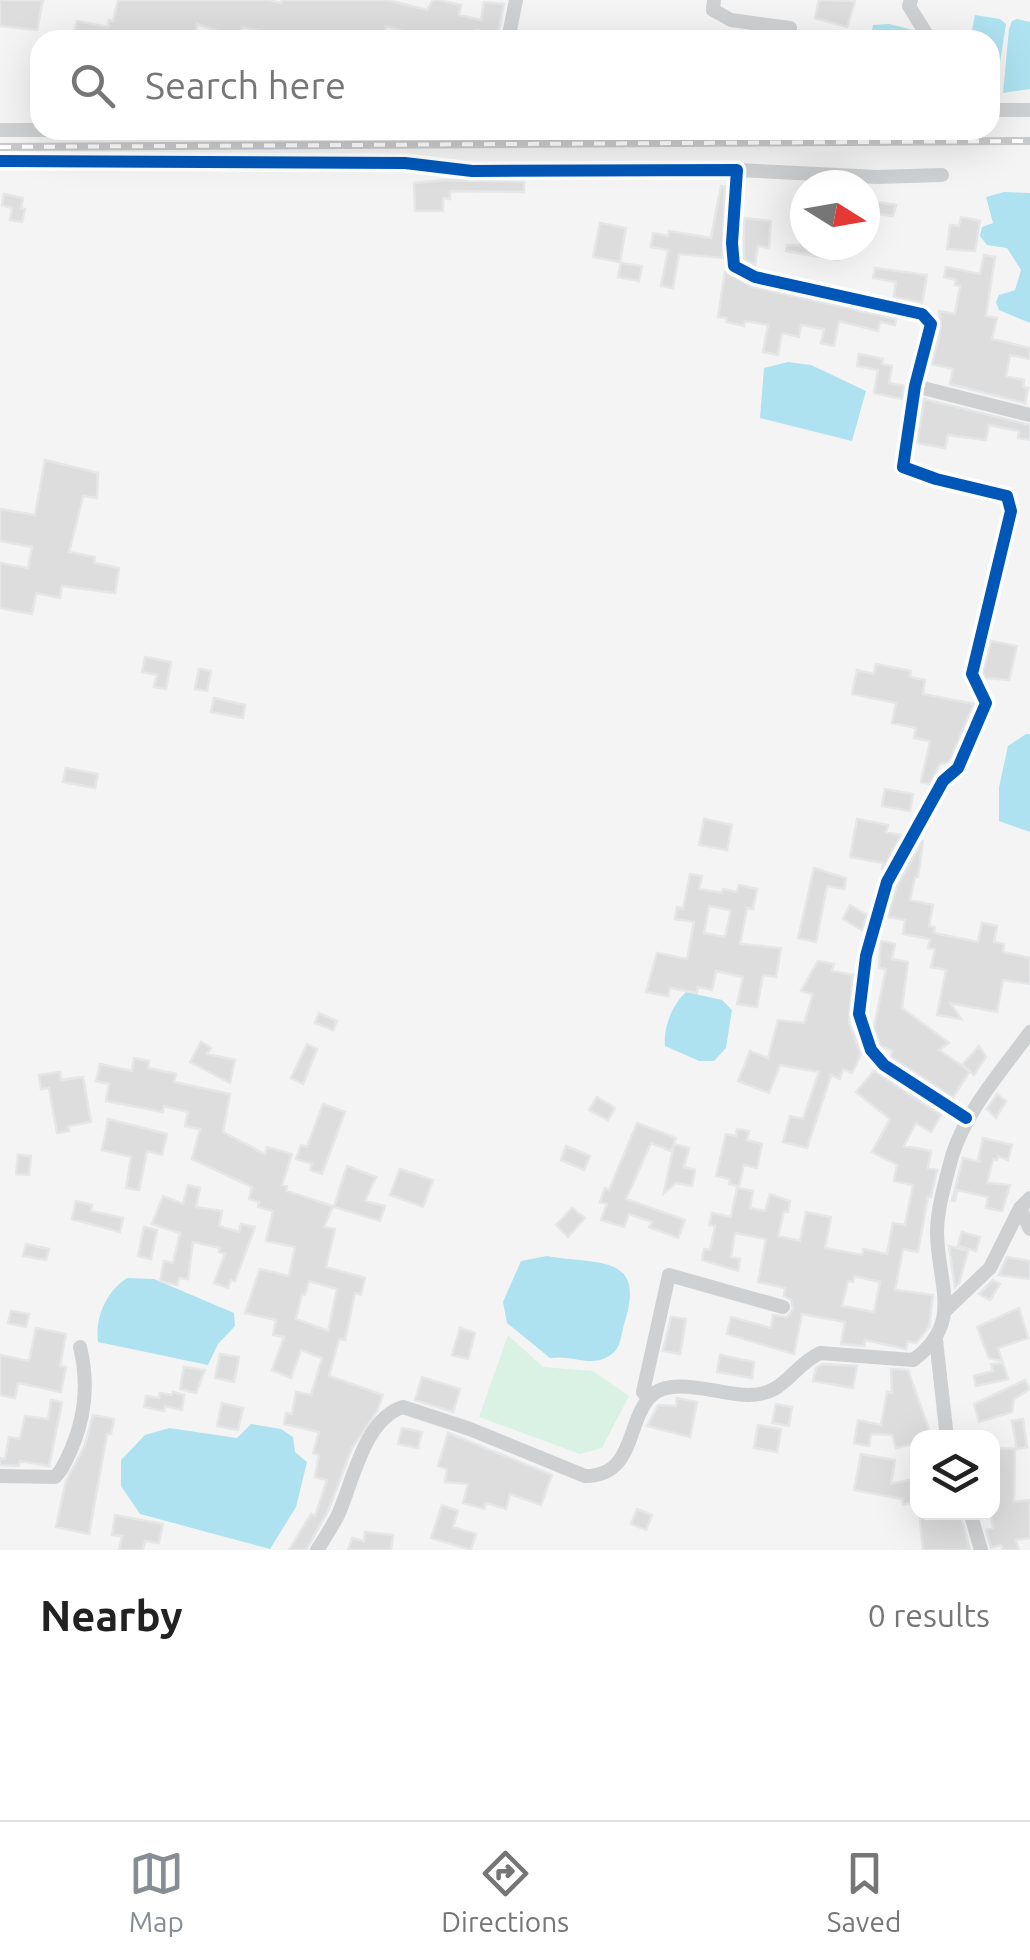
<!DOCTYPE html>
<html lang="en">
<head>
<meta charset="utf-8">
<style>
  body { margin:0; font-family:Ubuntu,sans-serif; background:#f2f2f2; color:#222 }
  .controls { position:absolute; right:30px; bottom:30px; display:grid; overflow:hidden; border-radius:20px; box-shadow:0 10px 40px #0002 }
  .controls button { width:90px; height:90px; display:grid; place-items:center; padding:0; border:0; border-bottom:2px solid #e0e0e0; background:#fff; color:#222; font:50px sans-serif }
  .compass { position:absolute; left:790px; top:170px; width:90px; height:90px; border-radius:50%; background:#fff; box-shadow:0 10px 40px #0002; rotate:101deg }
  .list { margin:0; padding:0; list-style:none }
  h2 { display:flex; justify-content:space-between; align-items:center; height:130px; margin:0; padding:0 40px; font-size:42px }
  h2 small { font-size:32px; font-weight:400; color:#767676 }
  .icon { flex:none; width:55px; height:55px; fill:none; stroke:currentColor; stroke-width:2; stroke-linecap:round; stroke-linejoin:round }
  .map { position:relative; flex:none; width:1030px; height:1550px; overflow:hidden }
  .search { position:absolute; background:#fff; box-shadow:0 10px 40px #0002; left:30px; right:30px; top:30px; height:110px; display:flex; align-items:center; gap:25px; box-sizing:border-box; padding:0 35px; border-radius:30px; color:#767676; font-size:38px }
  .sheet { height:270px; background:#fff }
  nav { display:flex; justify-content:space-around; align-items:center; box-sizing:border-box; height:140px; border-top:2px solid #e0e0e0; background:#fff; font-size:28px; color:#767676 }
  nav a { display:grid; justify-items:center; gap:5px }
  nav .on { color:#868d94 }
  .map>svg:first-child { display:block }
  .green { fill:#d9f2e3 }
  .water { fill:#aee2f0 }
  .building { fill:#ddddde; stroke:#e5e6e7; stroke-width:2.5; fill-rule:evenodd }
  .lines { fill:none; stroke-linecap:round; stroke-linejoin:round }
  .street { stroke:#ced0d2; stroke-width:14 }
  .rail-casing { stroke:#c9cacc; stroke-width:8 }
  .rail { stroke:#fff; stroke-width:4; stroke-dasharray:11; stroke-linecap:butt }
  .cycleway-casing { stroke:#fff; stroke-width:19 }
  .cycleway { stroke:#0057b8; stroke-width:12 }
</style>
</head>
<body>
<div class="map">
<svg width="1030" height="1550" viewBox="0 0 1030 1550">
  <rect width="100%" height="100%" fill="#f4f4f4"/>
  <path class="green" d="M 508,1335 L 543,1367 L 593,1371 L 629,1396 L 602,1448 L 580,1454 L 479,1417 Z"/>
  <path class="water" d="M 975,15 L 1000,19 L 1006,24 L 995,94 L 990,94 L 990,40 L 970,40 Z
    M 1017,19 L 1030,22 L 1030,89 L 1003,93 L 1009,29 L 1012,21 Z
    M 889,24 L 913,30 L 922,40 L 870,40 L 873,25 Z
    M 1004,192 L 1030,193 L 1030,323 L 999,310 L 996,302 L 999,295 L 1015,290 L 1021,270 L 1007,248 L 987,245 L 980,236 L 982,227 L 993,223 L 986,197 Z
    M 788,362 L 811,365 L 866,391 L 852,441 L 760,418 L 764,368 Z
    M 1026,734 L 1030,734 L 1030,832 L 999,821 L 999,787 L 1008,746 Z
    M 686,992 L 722,1000 L 732,1010 L 726,1048 L 714,1061 L 699,1061 L 665,1046 C 663,1028 672,1005 686,992 Z
    M 547,1256 C 596,1265 646,1253 625,1321 C 620,1338 622,1352 603,1359 C 588,1365 569,1355 550,1358 L 507,1323 L 503,1302 L 521,1261 Z
    M 127,1278 L 154,1279 L 234,1313 L 235,1326 L 218,1344 L 208,1365 L 98,1342 C 95,1317 106,1292 127,1278 Z
    M 251,1424 L 281,1429 L 293,1437 L 295,1452 L 307,1462 L 296,1507 L 270,1549 L 140,1514 L 121,1486 L 121,1460 L 145,1435 L 169,1428 L 237,1438 Z"/>
  <path class="building" d="M 0,0 L 43,0 L 37,30 L 0,26 Z
    M 118,0 L 269,0 L 281,3 L 282,0 L 387,0 L 427,10 L 433,0 L 438,0 L 461,5 L 459,15 L 481,20 L 484,2 L 504,4 L 498,34 L 476,30 L 474,40 L 435,36 L 433,40 L 386,26 L 385,33 L 376,31 L 374,38 L 359,35 L 358,40 L 337,35 L 336,40 L 269,40 L 271,33 L 242,27 L 240,38 L 197,24 L 195,35 L 184,33 L 183,39 L 72,40 L 77,21 L 108,27 L 109,20 L 113,21 Z
    M 819,0 L 855,1 L 847,27 L 815,18 Z
    M 446,180 L 524,182 L 524,192 L 450,191 L 450,199 L 443,198 L 443,211 L 415,211 L 414,183 Z
    M 721,186 L 725,187 L 723,258 L 679,254 L 673,288 L 661,286 L 668,250 L 651,247 L 653,233 L 668,236 L 669,231 L 711,238 Z
    M 4,194 L 23,198 L 21,208 L 25,209 L 22,222 L 10,220 L 12,208 L 2,205 Z
    M 865,200 L 896,205 L 893,216 L 865,212 Z
    M 961,217 L 980,221 L 975,251 L 947,249 L 950,225 L 959,226 Z
    M 744,218 L 771,221 L 769,248 L 758,246 L 755,265 L 744,259 Z
    M 600,223 L 626,228 L 620,262 L 593,257 Z
    M 787,245 L 841,245 L 838,260 L 786,251 Z
    M 984,255 L 995,257 L 986,316 L 997,318 L 992,339 L 1030,348 L 1030,359 L 1010,355 L 1006,376 L 1024,380 L 1023,387 L 1028,388 L 1025,403 L 950,384 L 953,369 L 932,364 L 941,327 L 939,311 L 955,314 L 960,286 L 955,285 L 956,280 L 944,277 L 946,267 L 980,274 Z
    M 621,263 L 642,266 L 639,281 L 618,277 Z
    M 875,268 L 927,275 L 922,303 L 894,297 L 896,282 L 873,278 Z
    M 725,272 L 753,287 L 896,319 L 895,325 L 880,322 L 878,331 L 839,321 L 834,346 L 821,343 L 824,329 L 801,325 L 799,337 L 782,333 L 778,355 L 763,352 L 768,325 L 745,321 L 744,326 L 726,322 L 727,318 L 718,317 Z
    M 859,354 L 883,359 L 882,364 L 892,366 L 889,383 L 904,386 L 902,399 L 874,393 L 878,370 L 857,366 Z
    M 924,399 L 1030,425 L 1030,440 L 1018,438 L 1019,431 L 989,425 L 986,440 L 948,435 L 945,448 L 917,443 Z
    M 45,460 L 98,473 L 97,498 L 83,496 L 69,552 L 95,557 L 94,563 L 119,568 L 115,593 L 62,586 L 60,598 L 36,593 L 32,614 L 0,608 L 0,563 L 28,568 L 32,547 L 0,541 L 0,509 L 35,515 Z
    M 991,641 L 1017,646 L 1009,680 L 986,678 L 983,673 Z
    M 145,657 L 171,662 L 166,689 L 154,687 L 157,675 L 142,672 Z
    M 876,664 L 911,671 L 910,677 L 925,680 L 923,694 L 974,704 L 949,762 L 940,764 L 929,784 L 921,782 L 930,741 L 914,738 L 916,728 L 892,723 L 896,703 L 852,694 L 857,670 L 874,674 Z
    M 199,669 L 211,671 L 207,691 L 195,689 Z
    M 214,698 L 245,705 L 243,718 L 211,712 Z
    M 66,768 L 98,774 L 95,788 L 63,782 Z
    M 885,789 L 913,794 L 910,811 L 882,806 Z
    M 704,819 L 732,825 L 727,850 L 699,845 Z
    M 857,819 L 888,825 L 886,832 L 901,835 L 882,870 L 883,863 L 850,857 Z
    M 923,840 L 918,877 L 915,877 L 910,900 L 933,905 L 929,926 L 935,927 L 934,933 L 978,942 L 982,923 L 997,926 L 994,942 L 1004,944 L 1003,952 L 1030,958 L 1030,984 L 1003,980 L 997,1012 L 950,1003 L 961,1019 L 937,1015 L 946,970 L 931,967 L 935,949 L 928,948 L 930,939 L 903,934 L 905,920 L 888,917 L 897,886 Z
    M 814,868 L 846,878 L 844,889 L 827,886 L 816,942 L 798,938 Z
    M 690,874 L 702,876 L 699,889 L 722,893 L 723,889 L 737,892 L 739,885 L 757,889 L 753,909 L 747,908 L 740,944 L 781,948 L 776,977 L 763,975 L 757,1007 L 737,1004 L 743,977 L 716,971 L 712,990 L 698,987 L 697,993 L 670,988 L 668,996 L 646,992 L 657,953 L 687,959 L 694,922 L 675,919 L 677,907 L 683,909 ZM 709,906 L 731,910 L 725,937 L 704,933 Z
    M 850,905 L 867,915 L 862,930 L 843,919 Z
    M 881,941 L 895,944 L 892,959 L 908,962 L 902,1008 L 949,1043 L 939,1050 L 970,1071 L 953,1097 L 891,1057 L 892,1051 L 880,1045 L 874,1027 L 886,969 L 879,968 Z
    M 818,961 L 834,964 L 832,971 L 853,975 L 849,1023 L 861,1054 L 852,1073 L 843,1069 L 840,1079 L 831,1075 L 807,1148 L 783,1142 L 790,1116 L 803,1119 L 819,1072 L 780,1065 L 769,1093 L 738,1081 L 750,1051 L 768,1058 L 778,1020 L 804,1023 L 813,994 L 801,991 Z
    M 319,1013 L 337,1021 L 333,1030 L 315,1023 Z
    M 201,1042 L 211,1048 L 207,1054 L 235,1060 L 230,1083 L 190,1062 Z
    M 307,1044 L 317,1049 L 303,1084 L 291,1078 Z
    M 979,1046 L 986,1057 L 974,1075 L 962,1065 Z
    M 134,1058 L 149,1061 L 148,1068 L 176,1074 L 174,1082 L 230,1094 L 223,1132 L 265,1154 L 267,1147 L 292,1154 L 282,1185 L 287,1186 L 286,1191 L 333,1206 L 324,1227 L 335,1229 L 326,1267 L 365,1278 L 361,1295 L 355,1293 L 345,1340 L 339,1339 L 329,1376 L 383,1395 L 377,1411 L 352,1448 L 328,1511 L 306,1550 L 289,1550 L 311,1514 L 315,1516 L 327,1480 L 315,1477 L 319,1455 L 313,1453 L 319,1432 L 284,1424 L 286,1413 L 292,1414 L 296,1392 L 311,1395 L 322,1358 L 301,1350 L 291,1378 L 272,1370 L 284,1337 L 273,1335 L 276,1320 L 245,1313 L 260,1269 L 289,1276 L 295,1247 L 266,1241 L 273,1211 L 258,1207 L 259,1202 L 249,1199 L 252,1187 L 192,1159 L 200,1129 L 185,1126 L 188,1112 L 164,1106 L 163,1112 L 106,1101 L 109,1084 L 96,1081 L 100,1064 L 132,1071 ZM 309,1281 L 337,1289 L 328,1331 L 296,1319 L 302,1294 L 305,1295 Z
    M 874,1071 L 941,1115 L 931,1132 L 916,1123 L 904,1146 L 931,1151 L 928,1168 L 937,1170 L 931,1197 L 928,1196 L 918,1252 L 903,1249 L 895,1290 L 933,1295 L 929,1327 L 916,1343 L 908,1341 L 906,1349 L 865,1340 L 864,1346 L 841,1344 L 845,1322 L 802,1314 L 794,1354 L 727,1334 L 731,1317 L 771,1328 L 773,1315 L 787,1317 L 793,1309 L 791,1300 L 784,1296 L 785,1288 L 758,1282 L 766,1239 L 735,1233 L 731,1257 L 740,1259 L 738,1271 L 702,1260 L 704,1249 L 710,1250 L 715,1226 L 709,1225 L 712,1213 L 731,1217 L 737,1188 L 753,1191 L 750,1208 L 765,1211 L 770,1194 L 790,1201 L 788,1212 L 784,1211 L 778,1236 L 800,1241 L 806,1212 L 831,1217 L 825,1248 L 862,1255 L 863,1249 L 887,1254 L 893,1223 L 905,1225 L 913,1185 L 894,1181 L 897,1165 L 872,1152 L 890,1119 L 856,1092 ZM 854,1276 L 880,1282 L 874,1312 L 842,1306 L 848,1281 L 853,1282 Z
    M 60,1072 L 61,1080 L 83,1077 L 91,1122 L 68,1126 L 69,1131 L 57,1133 L 49,1088 L 41,1089 L 39,1075 Z
    M 997,1094 L 1006,1101 L 996,1118 L 987,1109 Z
    M 597,1097 L 615,1108 L 608,1120 L 589,1110 Z
    M 323,1104 L 345,1112 L 322,1174 L 310,1170 L 312,1164 L 296,1159 L 301,1145 L 307,1147 Z
    M 108,1119 L 167,1134 L 162,1155 L 147,1151 L 139,1190 L 126,1188 L 131,1157 L 102,1150 Z
    M 637,1123 L 676,1138 L 671,1151 L 651,1143 L 626,1199 L 685,1220 L 678,1238 L 649,1227 L 652,1222 L 629,1214 L 624,1227 L 601,1220 L 607,1204 L 600,1202 L 605,1188 L 609,1190 Z
    M 737,1129 L 749,1131 L 747,1140 L 762,1144 L 757,1168 L 744,1165 L 739,1186 L 729,1184 L 730,1179 L 716,1176 L 726,1134 L 736,1136 Z
    M 983,1138 L 1012,1145 L 1008,1160 L 998,1156 L 997,1160 L 993,1159 L 987,1183 L 1010,1185 L 1002,1211 L 986,1208 L 988,1197 L 957,1190 L 955,1201 L 952,1201 L 963,1158 L 981,1162 L 978,1160 Z
    M 674,1144 L 689,1148 L 684,1167 L 695,1170 L 692,1186 L 676,1183 L 664,1193 Z
    M 566,1146 L 590,1156 L 584,1170 L 561,1160 Z
    M 18,1155 L 31,1156 L 29,1175 L 16,1174 Z
    M 347,1166 L 376,1177 L 365,1201 L 385,1206 L 380,1221 L 334,1207 Z
    M 400,1169 L 433,1180 L 423,1207 L 390,1195 Z
    M 188,1185 L 200,1188 L 196,1207 L 222,1211 L 219,1226 L 239,1232 L 241,1224 L 255,1227 L 235,1281 L 231,1280 L 228,1288 L 214,1283 L 225,1254 L 219,1252 L 220,1248 L 193,1242 L 188,1279 L 179,1278 L 177,1285 L 160,1281 L 164,1261 L 173,1263 L 180,1233 L 152,1224 L 163,1196 L 183,1204 Z
    M 76,1201 L 92,1205 L 91,1211 L 123,1218 L 120,1232 L 72,1219 Z
    M 572,1208 L 585,1218 L 568,1237 L 556,1225 Z
    M 144,1227 L 157,1230 L 151,1259 L 138,1256 Z
    M 962,1232 L 980,1237 L 976,1251 L 958,1246 Z
    M 26,1244 L 49,1249 L 46,1260 L 23,1256 Z
    M 949,1246 L 968,1251 L 959,1283 L 955,1287 Z
    M 1007,1257 L 1030,1261 L 1030,1279 L 999,1275 Z
    M 993,1280 L 1000,1284 L 990,1300 L 979,1294 Z
    M 1019,1308 L 1028,1338 L 998,1348 L 1002,1361 L 989,1358 L 977,1327 Z
    M 11,1311 L 29,1314 L 26,1327 L 8,1323 Z
    M 671,1317 L 686,1319 L 680,1354 L 663,1351 Z
    M 36,1328 L 66,1334 L 60,1366 L 66,1367 L 61,1392 L 18,1383 L 15,1398 L 0,1395 L 0,1355 L 29,1361 Z
    M 460,1328 L 475,1333 L 468,1359 L 452,1355 Z
    M 220,1354 L 239,1357 L 234,1382 L 215,1378 Z
    M 720,1355 L 754,1362 L 752,1378 L 717,1372 Z
    M 1003,1363 L 1008,1379 L 976,1386 L 974,1376 L 993,1371 L 991,1364 Z
    M 823,1364 L 857,1366 L 853,1388 L 813,1381 L 816,1368 Z
    M 184,1367 L 205,1370 L 196,1393 L 180,1389 Z
    M 891,1369 L 908,1370 L 932,1438 L 918,1438 L 918,1443 L 896,1448 L 892,1435 L 871,1434 L 869,1446 L 854,1443 L 858,1420 L 881,1425 L 887,1392 L 892,1393 Z
    M 422,1377 L 460,1389 L 453,1412 L 415,1400 Z
    M 1025,1380 L 1030,1389 L 1014,1399 L 1012,1412 L 979,1422 L 974,1404 Z
    M 173,1392 L 184,1395 L 182,1410 L 165,1406 L 164,1411 L 144,1407 L 146,1396 L 159,1398 L 160,1393 L 172,1395 Z
    M 677,1398 L 697,1402 L 690,1437 L 647,1426 L 658,1405 L 676,1406 Z
    M 51,1400 L 62,1402 L 49,1466 L 20,1461 L 19,1466 L 0,1465 L 0,1458 L 5,1459 L 9,1437 L 20,1439 L 25,1416 L 48,1419 Z
    M 222,1403 L 243,1408 L 238,1430 L 217,1426 Z
    M 776,1404 L 792,1407 L 789,1426 L 772,1423 Z
    M 93,1415 L 114,1419 L 111,1434 L 107,1434 L 89,1534 L 56,1527 L 66,1481 L 85,1445 Z
    M 1023,1419 L 1027,1447 L 1017,1449 L 1012,1421 Z
    M 758,1425 L 781,1429 L 777,1452 L 754,1448 Z
    M 402,1428 L 422,1432 L 418,1448 L 398,1444 Z
    M 448,1433 L 552,1475 L 541,1505 L 510,1494 L 506,1509 L 486,1503 L 484,1509 L 463,1503 L 468,1484 L 445,1482 L 447,1469 L 438,1466 Z
    M 996,1448 L 1015,1449 L 1014,1502 L 1030,1500 L 1030,1538 L 1016,1540 L 1019,1550 L 1003,1550 L 1001,1545 L 991,1548 L 986,1530 L 993,1528 L 990,1512 L 992,1512 Z
    M 861,1454 L 895,1460 L 891,1484 L 918,1478 L 918,1501 L 903,1505 L 902,1499 L 854,1490 Z
    M 442,1505 L 458,1511 L 453,1527 L 476,1534 L 471,1550 L 431,1538 Z
    M 637,1509 L 652,1515 L 646,1530 L 631,1524 Z
    M 919,1512 L 960,1512 L 970,1550 L 923,1550 Z
    M 115,1515 L 163,1524 L 159,1543 L 145,1541 L 143,1550 L 119,1550 L 122,1536 L 112,1535 Z
    M 365,1532 L 393,1535 L 391,1550 L 348,1550 L 352,1538 L 364,1541 Z"/>
  <g class="lines">
    <path class="street" d="M 714,0 L 713,10 L 731,20 L 790,28 L 789,40
      M 911,0 L 909,6 L 930,40
      M 508,40 L 516,0
      M 990,110 L 1030,110
      M 0,130 L 82,130
      M 0,161 L 405,163 L 472,171 L 737,170 L 732,243 L 734,266 L 755,277 L 922,314 L 931,324 L 915,386 L 903,467 L 936,479 L 1007,496 L 1011,511 L 972,674 L 986,703 L 958,768 L 943,781 L 887,882 L 866,956 L 859,1014 L 871,1050 L 884,1065 L 966,1118
      M 737,170 L 877,177 L 942,175
      M 915,386 L 1030,415
      M 1020,1208 L 1030,1229
      M 946,1310 L 990,1268 L 1020,1208 L 1030,1198
      M 936,1340 L 947,1438
      M 648,1398 L 643,1392 L 669,1275 L 783,1307
      M 0,1476 L 55,1477 L 61,1470 C 83,1431 91,1391 80,1347
      M 970,1512 L 981,1550
      M 317,1550 C 324,1539 332,1527 338,1515 C 353,1482 364,1419 403,1407 L 470,1429 L 585,1476 C 635,1476 626,1423 650,1397 C 671,1374 723,1396 749,1395 C 785,1395 791,1367 820,1353 L 913,1360 C 964,1323 938,1286 937,1233 C 937,1208 946,1180 952,1156 C 967,1109 1001,1072 1030,1032"/>
    <g class="rail-casing">
      <path id="rail" d="M 0,147 L 1030,141"/>
    </g>
    <use href="#rail" class="rail"/>
    <g class="cycleway-casing">
      <path id="cycleway" d="M 0,161 L 405,163 L 472,171 L 737,170 L 732,243 L 734,266 L 755,277 L 922,314 L 931,324 L 915,386 L 903,467 L 936,479 L 1007,496 L 1011,511 L 972,674 L 986,703 L 958,768 L 943,781 L 887,882 L 866,956 L 859,1014 L 871,1050 L 884,1065 L 966,1118"/>
    </g>
    <use href="#cycleway" class="cycleway"/>
  </g>
</svg>
<div class="controls">
<button><svg class="icon" aria-label="layers" viewBox="0 0 24 24"><path d="M12 4l9 5-9 5-9-5zM3 14l9 5 9-5"/></svg></button>
</div>
<svg class="compass" viewBox="-18 -18 36 36"><path d="M0-13l5 13h-10z" fill="#e53935"/><path d="M0 13l5-13h-10z" fill="#767676"/></svg>
<div class="search"><svg class="icon" aria-label="search" viewBox="0 0 24 24"><circle cx="10" cy="10" r="6"/><path d="M15 15l6 6"/></svg>Search here</div>
</div>
<section class="sheet">
<h2>Nearby<small>0 results</small></h2>
<ul class="list">
</ul>
</section>
<nav>
<a class="on"><svg class="icon" aria-label="map" viewBox="0 0 24 24"><path d="M3 6l6-2 6 2 6-2v14l-6 2-6-2-6 2zM9 4v14M15 6v14"/></svg>Map</a>
<a><svg class="icon" aria-label="directions" viewBox="0 0 24 24"><path d="M12 3l9 9-9 9-9-9zM9 14v-3h6M13 9l2 2-2 2"/></svg>Directions</a>
<a><svg class="icon" aria-label="saved" viewBox="0 0 24 24"><path d="M7 4h10v16l-5-4-5 4z"/></svg>Saved</a>
</nav>
</body>
</html>
